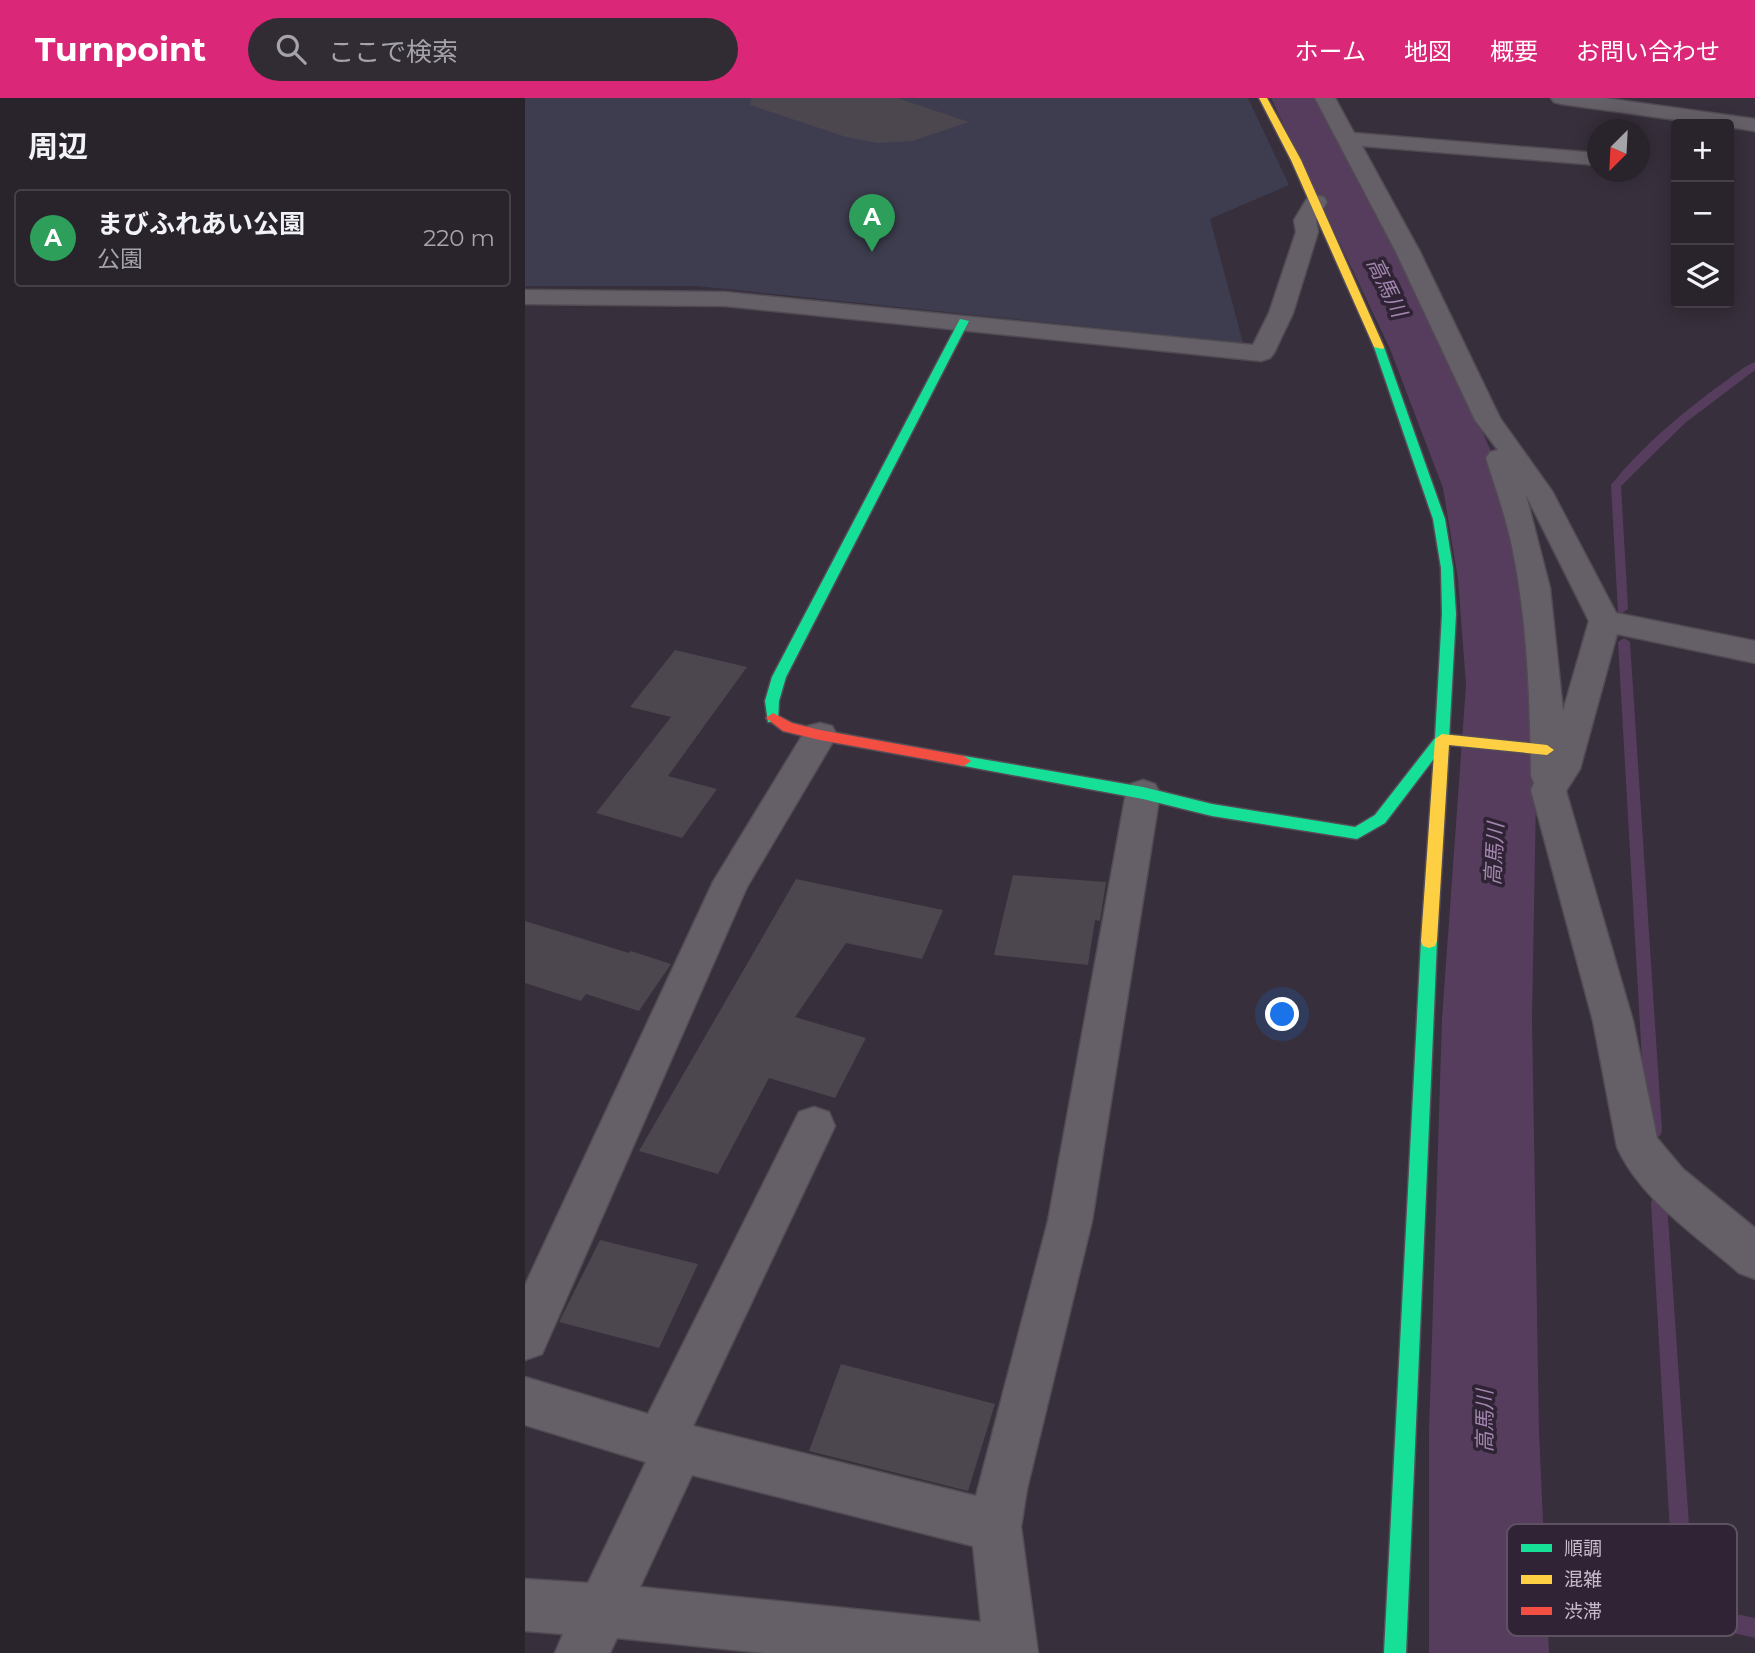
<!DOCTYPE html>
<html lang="ja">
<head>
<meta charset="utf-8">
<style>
  body { margin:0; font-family:Montserrat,"Noto Sans JP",sans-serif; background:#312b34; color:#f1f3f6 }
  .controls { position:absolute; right:21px; top:21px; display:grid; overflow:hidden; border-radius:7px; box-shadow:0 4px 18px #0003 }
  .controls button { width:63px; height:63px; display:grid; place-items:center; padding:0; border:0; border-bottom:2px solid #454048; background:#29232c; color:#f1f3f6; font:35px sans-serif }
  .compass { position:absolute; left:1062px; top:21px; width:63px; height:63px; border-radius:50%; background:#29232c; box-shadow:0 4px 18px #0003; rotate:204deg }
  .you { position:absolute; left:758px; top:917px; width:24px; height:24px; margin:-18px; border:5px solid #fff; border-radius:50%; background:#1a73e8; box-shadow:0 0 0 10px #1a73e833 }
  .badge { display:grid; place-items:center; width:46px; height:46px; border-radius:50%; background:#db2777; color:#fff; font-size:23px; font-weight:700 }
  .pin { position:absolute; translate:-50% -58px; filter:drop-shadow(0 2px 4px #0008) }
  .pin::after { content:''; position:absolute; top:37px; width:24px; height:21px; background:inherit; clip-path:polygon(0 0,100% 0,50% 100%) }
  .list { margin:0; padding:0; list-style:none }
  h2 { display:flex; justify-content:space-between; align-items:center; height:91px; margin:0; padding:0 28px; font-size:30px }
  h2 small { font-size:23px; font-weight:400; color:#a5a4a9 }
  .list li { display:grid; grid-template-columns:46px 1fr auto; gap:21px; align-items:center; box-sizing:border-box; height:98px; margin:0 14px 14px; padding:0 14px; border:2px solid #454048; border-radius:7px }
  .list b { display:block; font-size:26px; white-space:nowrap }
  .list p { margin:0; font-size:23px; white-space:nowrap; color:#a5a4a9 }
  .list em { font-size:23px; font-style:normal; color:#a5a4a9 }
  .icon { flex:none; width:38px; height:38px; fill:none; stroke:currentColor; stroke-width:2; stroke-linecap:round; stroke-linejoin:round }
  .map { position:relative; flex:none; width:1230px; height:1555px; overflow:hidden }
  header { display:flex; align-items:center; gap:42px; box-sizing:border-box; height:98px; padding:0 35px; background:#db2777; color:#fff }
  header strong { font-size:33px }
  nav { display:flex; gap:38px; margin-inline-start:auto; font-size:24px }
  .search { width:490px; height:63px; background:#312b34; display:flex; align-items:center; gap:18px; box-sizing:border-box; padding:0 24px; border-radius:38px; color:#a5a4a9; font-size:26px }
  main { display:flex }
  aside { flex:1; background:#29232c }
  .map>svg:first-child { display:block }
  .green { fill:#3e3d4f }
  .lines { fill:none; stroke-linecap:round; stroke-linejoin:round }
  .stream { fill:#563d5e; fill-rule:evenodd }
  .river { fill:#563d5e; fill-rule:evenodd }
  .building { fill:#4c464f }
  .street-casing { stroke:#514b53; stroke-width:3 }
  .fast-casing { stroke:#544d57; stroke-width:3 }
  .slow-casing { stroke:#544d57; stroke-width:3 }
  .jam-casing { stroke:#544d57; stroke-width:3 }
  .street { fill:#656068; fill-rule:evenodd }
  .fast { fill:#16e098; fill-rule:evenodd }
  .slow { fill:#ffcf43; fill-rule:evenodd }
  .jam { fill:#f24e42; fill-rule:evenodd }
  .labels { text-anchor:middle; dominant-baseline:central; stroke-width:7; stroke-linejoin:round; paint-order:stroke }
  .water-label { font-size:21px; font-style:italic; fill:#a286ae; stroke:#302335 }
  .key { fill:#302335; stroke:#5d5162; stroke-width:2 }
  .key-label { font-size:19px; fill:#c6bbca }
</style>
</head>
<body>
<header>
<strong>Turnpoint</strong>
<div class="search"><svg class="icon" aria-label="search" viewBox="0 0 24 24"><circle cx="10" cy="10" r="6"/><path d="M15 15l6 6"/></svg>ここで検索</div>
<nav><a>ホーム</a><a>地図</a><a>概要</a><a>お問い合わせ</a></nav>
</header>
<main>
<aside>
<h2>周辺<small></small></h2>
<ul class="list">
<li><span class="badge" style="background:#2e9e5b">A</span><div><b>まびふれあい公園</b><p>公園</p></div><em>220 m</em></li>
</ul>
</aside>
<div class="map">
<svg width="1230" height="1555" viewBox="0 0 1230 1555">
  <rect width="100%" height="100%" fill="#372f3b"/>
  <path class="green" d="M 0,0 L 723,0 L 764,87 L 685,121 L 718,245 L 172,188 L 0,188 Z"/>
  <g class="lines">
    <path class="stream" d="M 1230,264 L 1230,272 L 1160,325 L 1096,388 L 1103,511 L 1097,515 L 1093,514 L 1086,387 C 1117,348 1158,314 1198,285 C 1208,278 1219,268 1230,264 Z
      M 1099,540 L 1105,544 L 1137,1033 L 1135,1038 L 1129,1040 L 1123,1038 L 1121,1033 L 1093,544 Z
      M 1134,1097 L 1140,1099 L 1142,1105 L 1169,1501 L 1174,1508 L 1230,1520 L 1230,1540 L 1161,1524 L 1149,1504 L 1126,1105 L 1128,1099 Z"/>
    <path class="river" d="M 746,0 L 790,0 L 921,251 L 982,390 L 1001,481 L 1013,587 L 1007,921 L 1014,1334 L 1024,1555 L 904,1555 L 904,1334 L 917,921 L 941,587 L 933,481 L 918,390 L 865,251 Z"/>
  </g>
  <path class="building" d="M 226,0 L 372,0 L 444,24 L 387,43 L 352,45 L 321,39 L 225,7 Z
    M 150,552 L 222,569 L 143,678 L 192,691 L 157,740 L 71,715 L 146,619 L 105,609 Z
    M 488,777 L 581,784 L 575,823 L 570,822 L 563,867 L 469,857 Z
    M 271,781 L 418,812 L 397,861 L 321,845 L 270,919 L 341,940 L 310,1000 L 244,980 L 193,1076 L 114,1053 Z
    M 0,823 L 104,855 L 106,853 L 146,866 L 114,913 L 61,896 L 56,903 L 0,885 Z
    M 75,1142 L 173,1166 L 134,1250 L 34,1224 Z
    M 316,1266 L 470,1306 L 443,1393 L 284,1353 Z"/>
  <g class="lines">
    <g class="street-casing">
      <path id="street" d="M 790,0 L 810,0 L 829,35 L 1072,55 L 1072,67 L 837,48 L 895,154 L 975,320 L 1027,393 L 1091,515 L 1230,543 L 1230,565 L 1092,536 L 1055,671 L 1041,693 L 1108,923 L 1132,1040 L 1158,1071 L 1230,1130 L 1230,1181 L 1214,1175 C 1172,1138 1115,1101 1092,1049 L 1068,923 L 1006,692 L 1009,685 L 1006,678 C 1005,606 1003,534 990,464 C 984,428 972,394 961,360 L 965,354 L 973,352 L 950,322 L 871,154 ZM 1001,397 L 1064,523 L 1038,613 L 1025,490 Z
        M 1026,0 L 1079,0 L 1230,21 L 1230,33 L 1204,29 L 1204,26 L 1181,26 L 1036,6 L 1029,4 Z
        M 791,97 L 799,99 L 802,104 L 791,122 L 793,134 L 768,215 L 749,255 L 745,260 L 736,263 L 200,208 L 0,206 L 0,192 L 200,194 L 728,247 L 744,215 L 771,134 L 769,122 L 783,99 Z
        M 295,625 L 307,628 L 312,637 L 222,789 L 17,1256 L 0,1262 L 0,1187 L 188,784 L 283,628 Z
        M 618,682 L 630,686 L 635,695 L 567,1123 L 502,1391 L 496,1429 L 513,1555 L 239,1555 L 92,1540 L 85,1555 L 30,1555 L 38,1536 L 0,1533 L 0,1481 L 63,1485 L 121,1364 L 0,1327 L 0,1279 L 123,1316 L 274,1014 L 289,1009 L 304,1014 L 310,1028 L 168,1328 L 451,1398 L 523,1123 L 601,695 L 606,686 ZM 167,1377 L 448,1448 L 456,1524 L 115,1489 Z"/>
    </g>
    <g class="fast-casing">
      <path id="fast" d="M 435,221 L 444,223 L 261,579 L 254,603 L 253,624 L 243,624 L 240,603 L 247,579 Z
        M 854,246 L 859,249 L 920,421 L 928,470 L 931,516 L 924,641 L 860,725 L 832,741 L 687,718 L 618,701 L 434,667 L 432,663 L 439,658 L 618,689 L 687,706 L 830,729 L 850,717 L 910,640 L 917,516 L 916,470 L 908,421 L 849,249 Z
        M 904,836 L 910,838 L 912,843 L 881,1555 L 859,1555 L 896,843 L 898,838 Z"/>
    </g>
    <g class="slow-casing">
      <path id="slow" d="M 734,0 L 742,0 L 776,62 L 859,249 L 858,251 L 849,249 L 766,62 Z
        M 917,636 L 1022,647 L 1029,652 L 1022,657 L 924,647 L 912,843 L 910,848 L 904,850 L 898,848 L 896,843 L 910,641 Z"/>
    </g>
    <g class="jam-casing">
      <path id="jam" d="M 248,615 L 267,625 L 295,632 L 439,658 L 446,663 L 439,668 L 295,642 L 258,633 L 241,620 Z"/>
    </g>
    <use href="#street" class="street"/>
    <use href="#fast" class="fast"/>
    <use href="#slow" class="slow"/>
    <use href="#jam" class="jam"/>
  </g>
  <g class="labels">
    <g class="water-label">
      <text transform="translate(862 189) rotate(64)">高馬川</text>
      <text transform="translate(969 756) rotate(-87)">高馬川</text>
      <text transform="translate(959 1323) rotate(-90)">高馬川</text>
    </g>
  </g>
  <rect x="982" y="1426" width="230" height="112" rx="10" class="key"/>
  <rect x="996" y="1446" width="31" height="8" fill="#16e098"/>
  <rect x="996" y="1477" width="31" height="9" fill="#ffcf43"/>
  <rect x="996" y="1509" width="31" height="8" fill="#f24e42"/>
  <g class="key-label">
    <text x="1039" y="1457">順調</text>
    <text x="1039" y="1488">混雑</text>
    <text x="1039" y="1520">渋滞</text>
  </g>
</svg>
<div class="controls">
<button>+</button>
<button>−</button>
<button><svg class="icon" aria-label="layers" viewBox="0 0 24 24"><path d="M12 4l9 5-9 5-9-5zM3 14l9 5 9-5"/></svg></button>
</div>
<svg class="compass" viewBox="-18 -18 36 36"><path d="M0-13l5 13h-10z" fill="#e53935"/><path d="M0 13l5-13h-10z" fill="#a5a4a9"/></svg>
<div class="you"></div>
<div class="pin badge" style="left:347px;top:154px;background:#2e9e5b">A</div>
</div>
</main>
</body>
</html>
